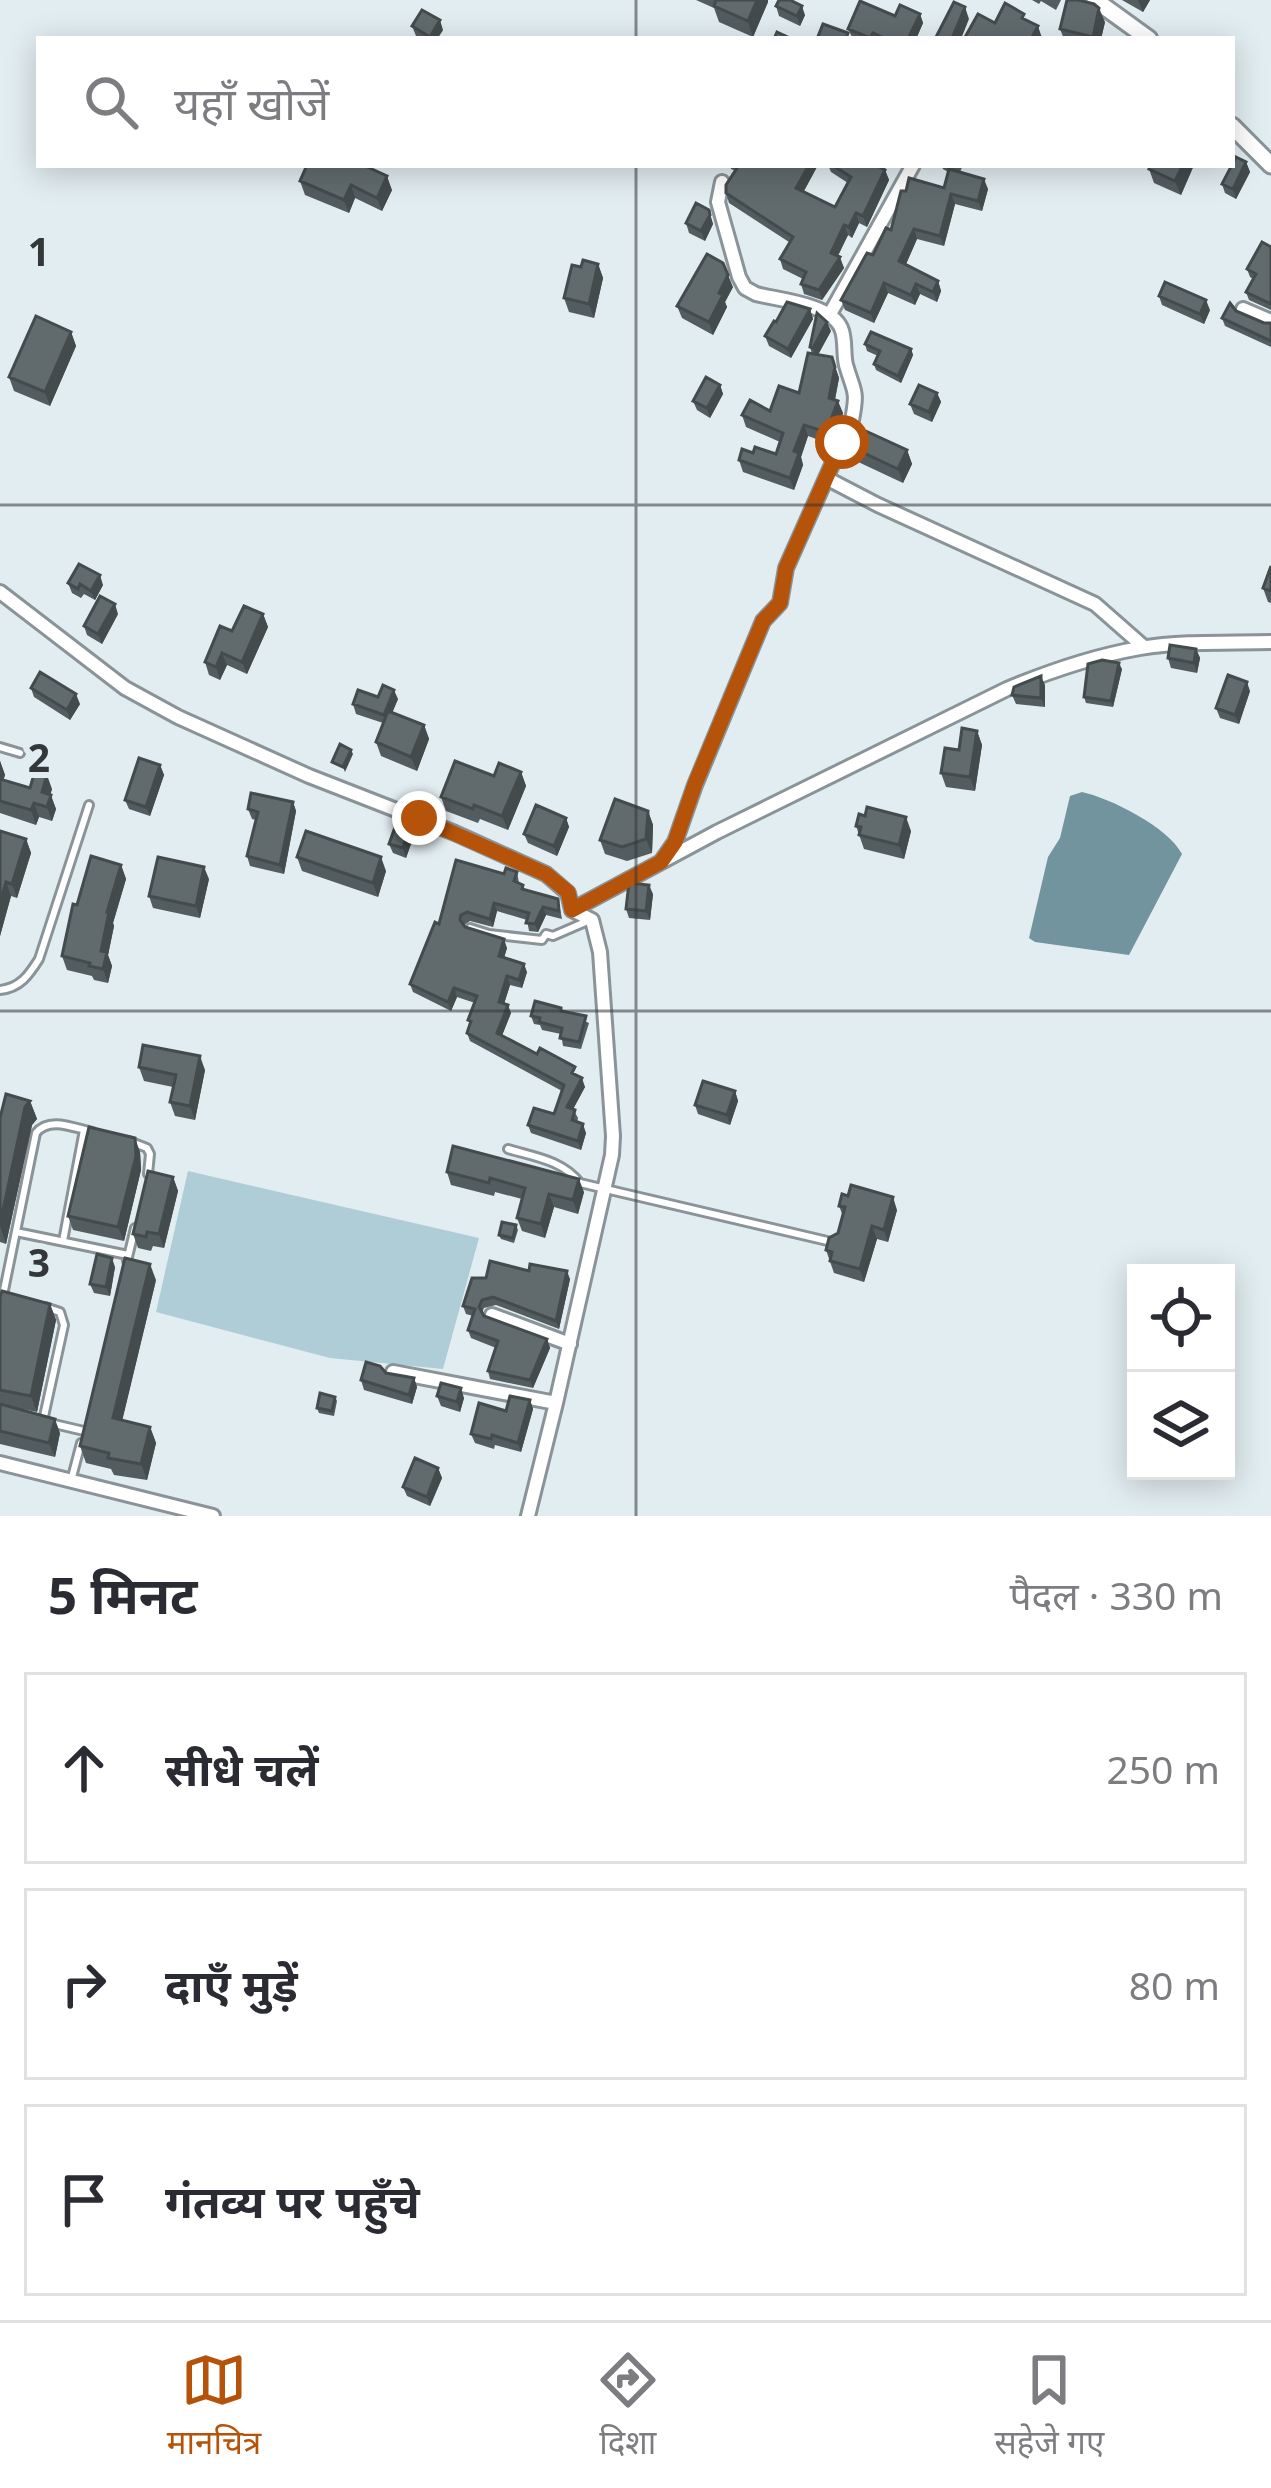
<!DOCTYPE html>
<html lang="hi">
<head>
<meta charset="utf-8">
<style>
  body { margin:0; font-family:"Noto Sans","Noto Sans Devanagari",sans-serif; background:#f2f2f3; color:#2b2b33 }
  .controls { position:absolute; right:36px; bottom:36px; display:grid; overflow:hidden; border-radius:0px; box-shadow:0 6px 30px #0003 }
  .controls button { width:108px; height:108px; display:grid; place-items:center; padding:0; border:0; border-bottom:3px solid #e1e1e2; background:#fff; color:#2b2b33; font:60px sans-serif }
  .stop { position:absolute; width:36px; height:36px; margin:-27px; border:9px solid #b45309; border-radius:50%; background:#fff }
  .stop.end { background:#b45309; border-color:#fff; box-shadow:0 3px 12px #0008 }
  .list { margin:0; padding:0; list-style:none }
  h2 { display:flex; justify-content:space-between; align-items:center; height:156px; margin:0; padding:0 48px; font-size:51px }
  h2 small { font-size:39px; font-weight:400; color:#7c7c81 }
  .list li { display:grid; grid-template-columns:78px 1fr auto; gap:36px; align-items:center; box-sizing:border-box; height:192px; margin:0 24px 24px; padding:0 24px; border:3px solid #e1e1e2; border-radius:0px }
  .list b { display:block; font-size:45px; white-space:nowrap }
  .list em { font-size:39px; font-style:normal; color:#7c7c81 }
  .icon { flex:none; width:66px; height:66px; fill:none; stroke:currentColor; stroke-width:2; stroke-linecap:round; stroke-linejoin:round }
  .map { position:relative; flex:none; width:1271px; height:1516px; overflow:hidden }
  .search { position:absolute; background:#fff; box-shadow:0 6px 30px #0003; left:36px; right:36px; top:36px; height:132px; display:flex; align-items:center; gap:30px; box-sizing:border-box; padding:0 42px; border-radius:0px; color:#7c7c81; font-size:45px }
  .sheet { height:804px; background:#fff }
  nav { display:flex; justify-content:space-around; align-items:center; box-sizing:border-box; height:168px; border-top:3px solid #e1e1e2; background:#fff; font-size:33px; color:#7c7c81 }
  nav a { display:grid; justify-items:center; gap:6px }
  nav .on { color:#b45309 }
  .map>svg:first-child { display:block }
  .green { fill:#aecdd7 }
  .water { fill:#71949f }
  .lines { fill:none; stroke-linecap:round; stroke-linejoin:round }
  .service-casing { stroke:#8a9498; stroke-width:12 }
  .minor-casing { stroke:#8a9498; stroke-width:18 }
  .tertiary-casing { stroke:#8a9498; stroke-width:21 }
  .service { stroke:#fff; stroke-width:6 }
  .minor { stroke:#fff; stroke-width:12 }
  .tertiary { stroke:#fff; stroke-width:15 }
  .wall { fill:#535c5f }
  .shaded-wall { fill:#444b4d }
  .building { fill:#616b6e; stroke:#444b4d; stroke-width:3 }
  .route { stroke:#b45309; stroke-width:15 }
  .grid { fill:none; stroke:#333739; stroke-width:3; stroke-opacity:0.55 }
  .grid-label { font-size:39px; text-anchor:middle; font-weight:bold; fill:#333739; stroke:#e2edf1; stroke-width:12; stroke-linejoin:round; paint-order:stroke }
</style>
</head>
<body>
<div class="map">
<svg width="1271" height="1516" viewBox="0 0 1271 1516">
  <rect width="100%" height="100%" fill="#e2edf1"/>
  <path class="green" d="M 188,1171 L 479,1238 L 443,1369 L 330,1358 L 156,1312 Z"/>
  <path class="water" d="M 1082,792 C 1110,798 1168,827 1182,854 L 1129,955 L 1035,942 L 1029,938 L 1048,857 L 1060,838 L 1070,796 Z"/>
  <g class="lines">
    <g class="service-casing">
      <path id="service" d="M 0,747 L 20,753
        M 470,928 L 489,934 L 542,940 L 546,934 L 553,936 L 590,920
        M 0,990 C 20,988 29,975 39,959 L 89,805
        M 129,1141 L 147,1148 L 150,1154 L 148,1174
        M 508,1149 C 535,1157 562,1160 580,1183 L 836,1243
        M 16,1232 L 128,1255
        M 63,1241 L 84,1130
        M 127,1261 L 135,1228
        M 0,1310 L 36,1133 C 49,1116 74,1128 93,1132
        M 43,1421 L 64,1325 L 60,1312 L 45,1307
        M 50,1423 L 84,1431
        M 71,1481 L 81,1443"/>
    </g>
    <g class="minor-casing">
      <path id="minor" d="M 1243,309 L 1271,321
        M 830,314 L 913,165
        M 826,478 L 878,505 L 1095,604 L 1144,647
        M 0,592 L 125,688 L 178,717 L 309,776 L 455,833 L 546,874 L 568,893 L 572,910 L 592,920 L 600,952 L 613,1136 L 612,1155 L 556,1403 L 528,1516
        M 661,862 L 675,842 L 695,785 L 763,621 L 780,603 L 786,568 L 852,420 C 858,389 854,393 846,365 C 843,353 846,339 841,328 C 831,304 779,300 756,294 L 745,288 L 739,277 L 718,202 L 722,182
        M 572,910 L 717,832 L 1007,689 C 1050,671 1094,656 1140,648 C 1182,641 1228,643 1271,642
        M 492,1315 L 570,1344
        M 393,1372 L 556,1403
        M 0,1463 L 213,1516"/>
    </g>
    <g class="tertiary-casing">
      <path id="tertiary" d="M 1095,0 L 1149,39
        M 1232,126 L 1271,165"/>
    </g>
    <use href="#service" class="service"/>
    <use href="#minor" class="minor"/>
    <use href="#tertiary" class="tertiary"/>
  </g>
  <path class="wall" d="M 696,0 L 768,0 L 768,2 L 753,37 L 719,22 L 714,8 Z
    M 1032,0 L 1061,0 L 1056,10 L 1041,1 L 1039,4 Z
    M 1122,0 L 1150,0 L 1143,12 Z
    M 776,6 L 805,15 L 800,26 L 779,16 Z
    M 920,14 L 923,23 L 916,39 L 853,39 L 848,29 L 895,16 Z
    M 1105,22 L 1101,39 L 1064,39 L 1060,29 Z
    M 412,26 L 443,30 L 437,39 L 421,39 L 416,36 Z
    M 1246,162 L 1250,172 L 1236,199 L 1225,193 L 1222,184 Z
    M 730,165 L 818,165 L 804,191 L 835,207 L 848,183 L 831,172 L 828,165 L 876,165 L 885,170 L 889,180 L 867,227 L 859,223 L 852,238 L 848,235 L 838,256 L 844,268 L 822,300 L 804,294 L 801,284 L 803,279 L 783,269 L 780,259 L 789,242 L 729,203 L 726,193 L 736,171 L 731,169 Z
    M 941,165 L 963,165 L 960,172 L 988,189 L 982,211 L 955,204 L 944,246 L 917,239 L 906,264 L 938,281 L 941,291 L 937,302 L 920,294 L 915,305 L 888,293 L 874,323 L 845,310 L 841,300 L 891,230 L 944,188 L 948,172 L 943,169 Z
    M 1151,165 L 1194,165 L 1181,195 L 1154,183 L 1149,169 Z
    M 367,167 L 392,190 L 382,211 L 355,198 L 349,213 L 305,195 L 300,181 Z
    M 709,210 L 713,224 L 705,241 L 689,233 L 686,223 Z
    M 1271,247 L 1271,310 L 1249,300 L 1246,292 L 1253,279 L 1250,277 L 1247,269 Z
    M 598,264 L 603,278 L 594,318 L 569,312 L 564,298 L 581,267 Z
    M 733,287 L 725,302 L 727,307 L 713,335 L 682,318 L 677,306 Z
    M 1159,296 L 1210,310 L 1204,324 L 1162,305 Z
    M 810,309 L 813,319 L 791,358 L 769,346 L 765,336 L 776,322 Z
    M 1236,311 L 1264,323 L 1271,323 L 1271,347 L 1225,326 L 1222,318 Z
    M 831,331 L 818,355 L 832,357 L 839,378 L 835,400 L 843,413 L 830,444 L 808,436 L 801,457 L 803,465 L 794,490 L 743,472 L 739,460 L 753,453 L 776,454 L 780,442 L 746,427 L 742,415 L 770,411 L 799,393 L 812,354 L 810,347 Z
    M 71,332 L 76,346 L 50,406 L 14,391 L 9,377 Z
    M 865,344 L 911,349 L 913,355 L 901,383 L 876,370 L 874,364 L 878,356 L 867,351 Z
    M 720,385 L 723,394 L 710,418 L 697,410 L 693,401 Z
    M 937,393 L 941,402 L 932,422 L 914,414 L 910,404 Z
    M 849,446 L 907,450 L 912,464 L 903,483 L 854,460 Z
    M 1271,566 L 1271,603 L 1268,602 L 1263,588 Z
    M 68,583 L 103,585 L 95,600 L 84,594 L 81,598 L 72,593 Z
    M 118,614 L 102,644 L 87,635 L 84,626 Z
    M 263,614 L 268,627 L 247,674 L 227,665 L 220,680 L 209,675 L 205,662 L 232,631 Z
    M 1196,649 L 1200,658 L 1197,673 L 1171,668 L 1168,658 Z
    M 1122,669 L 1113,707 L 1086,703 L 1084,697 Z
    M 1045,685 L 1045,707 L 1016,704 L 1012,695 Z
    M 31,688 L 80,704 L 70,720 L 34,697 Z
    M 1250,691 L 1239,724 L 1220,718 L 1216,708 Z
    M 398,699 L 392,713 L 424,725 L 429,739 L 417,771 L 381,756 L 376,742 L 383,723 L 356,714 L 353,704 Z
    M 977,731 L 982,745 L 975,791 L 946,787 L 941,773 Z
    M 0,761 L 5,775 L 3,780 L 30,788 L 52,789 L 50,795 L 56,809 L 52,821 L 39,817 L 36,825 L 0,813 Z
    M 160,765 L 164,775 L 150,816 L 129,809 L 125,800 Z
    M 521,772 L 526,786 L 508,830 L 480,819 L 478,823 L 446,811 L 441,797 L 494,776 Z
    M 293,802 L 296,811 L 284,874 L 250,866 L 247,856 L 256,820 L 252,819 L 248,809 Z
    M 648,811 L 653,825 L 652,853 L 627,861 L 605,854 L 600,840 Z
    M 566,818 L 569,827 L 557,856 L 528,843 L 524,834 Z
    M 856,826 L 911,831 L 904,859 L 864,849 Z
    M 0,831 L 26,839 L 31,853 L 17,898 L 11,896 L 0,936 Z
    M 412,841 L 406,858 L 393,853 L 389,844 Z
    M 297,857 L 386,871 L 378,897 L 302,871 Z
    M 121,865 L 126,879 L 113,923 L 114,926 L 108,955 L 112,966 L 108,983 L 94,980 L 92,976 L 67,970 L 62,956 L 77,905 Z
    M 517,872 L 519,883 L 523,885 L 525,890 L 558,899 L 562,919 L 546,915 L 538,932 L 529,931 L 527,920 L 497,911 L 493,927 L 470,921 L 464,925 L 507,948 L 504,958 L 527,972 L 522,988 L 510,985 L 504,1004 L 511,1013 L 502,1035 L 578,1076 L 585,1087 L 573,1109 L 578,1118 L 577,1122 L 586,1133 L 581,1150 L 531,1133 L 528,1125 L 554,1114 L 562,1091 L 470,1041 L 467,1033 L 470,1025 L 468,1020 L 475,1003 L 457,997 L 451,1011 L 413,992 L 410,984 L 439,924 L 504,874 Z
    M 209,879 L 200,918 L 153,908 L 149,896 Z
    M 653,894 L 650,920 L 629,918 L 626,909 Z
    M 563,1011 L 589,1023 L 581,1049 L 563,1046 L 561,1034 L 542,1030 L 540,1025 L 534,1024 L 531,1016 Z
    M 139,1067 L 205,1070 L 195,1120 L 175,1116 L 170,1102 L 173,1087 L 144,1081 Z
    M 735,1091 L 738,1101 L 730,1125 L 698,1114 L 695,1105 Z
    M 30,1101 L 37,1119 L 32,1125 L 6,1244 L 0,1242 L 0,1118 Z
    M 140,1152 L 141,1170 L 124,1241 L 73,1230 L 68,1216 Z
    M 447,1172 L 584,1192 L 578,1214 L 554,1207 L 545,1238 L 522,1231 L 517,1218 L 522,1199 L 495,1192 L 494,1196 L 451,1185 Z
    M 173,1177 L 178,1191 L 164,1248 L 153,1246 L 151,1251 L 138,1248 L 133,1234 Z
    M 839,1206 L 897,1210 L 888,1242 L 877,1239 L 864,1282 L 834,1273 L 826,1250 L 838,1233 L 843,1216 Z
    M 516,1225 L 518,1230 L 514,1243 L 501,1239 L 499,1235 Z
    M 115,1267 L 110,1296 L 94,1293 L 90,1284 Z
    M 529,1271 L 570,1279 L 559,1329 L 496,1305 L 484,1308 L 482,1313 L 484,1316 L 547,1339 L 550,1348 L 533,1388 L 490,1379 L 488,1371 L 496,1348 L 471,1338 L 468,1330 L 473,1316 L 466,1314 L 463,1306 L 486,1278 Z
    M 156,1280 L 122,1420 L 150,1427 L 156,1443 L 147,1480 L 114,1475 L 111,1469 L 86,1463 L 80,1446 Z
    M 0,1297 L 50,1304 L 56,1320 L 37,1412 L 12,1407 L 60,1433 L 55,1457 L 0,1444 Z
    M 386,1373 L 414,1378 L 417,1387 L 412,1404 L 364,1390 L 361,1380 Z
    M 437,1396 L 464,1398 L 460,1412 L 441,1406 Z
    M 335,1397 L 337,1401 L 334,1416 L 319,1413 L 317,1408 Z
    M 530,1400 L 533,1409 L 521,1452 L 495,1445 L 494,1449 L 475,1443 L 471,1434 L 506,1411 Z
    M 438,1468 L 442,1478 L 430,1506 L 407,1496 L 403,1487 Z"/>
  <path class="shaded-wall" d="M 757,0 L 768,0 L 768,2 L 753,37 L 748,21 Z
    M 1138,0 L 1150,0 L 1143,12 Z
    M 802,6 L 805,15 L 800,26 L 797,16 Z
    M 965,7 L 969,19 L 961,39 L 954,39 L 953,36 Z
    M 1099,8 L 1105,22 L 1101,39 L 1093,39 Z
    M 920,14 L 923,23 L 916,39 L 908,39 Z
    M 440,20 L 443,30 L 437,39 L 431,39 L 430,37 Z
    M 1038,26 L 1042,38 L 1031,39 Z
    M 1246,162 L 1250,172 L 1236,199 L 1233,189 Z
    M 809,165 L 818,165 L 800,198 L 796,188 Z
    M 1183,165 L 1194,165 L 1181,195 L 1175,181 Z
    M 885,170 L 889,180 L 867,227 L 863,216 Z
    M 387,176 L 392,190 L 382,211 L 377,198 Z
    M 984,179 L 988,189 L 982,211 L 978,201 Z
    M 351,185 L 355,198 L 349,213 L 344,200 Z
    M 951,194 L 955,204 L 944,246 L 940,236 Z
    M 856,213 L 859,223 L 852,238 L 849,227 Z
    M 710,215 L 713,224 L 705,241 L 701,231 Z
    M 844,225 L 848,235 L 834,263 L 831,253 Z
    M 914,229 L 917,239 L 903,271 L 899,261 Z
    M 840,257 L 844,268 L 822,300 L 819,290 Z
    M 598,264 L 603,278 L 594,318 L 589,304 Z
    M 728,275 L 733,287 L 725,302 L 727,307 L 713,335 L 709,322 L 719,293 Z
    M 938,281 L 941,291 L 937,302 L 933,292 Z
    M 884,283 L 888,293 L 874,323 L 871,313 Z
    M 916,284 L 920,294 L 915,305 L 911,295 Z
    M 1206,300 L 1210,310 L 1204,324 L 1200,314 Z
    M 810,309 L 813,319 L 791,358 L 788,349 Z
    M 827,322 L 831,331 L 816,358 L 813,348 Z
    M 71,332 L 76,346 L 50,406 L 45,392 Z
    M 911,349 L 913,355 L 901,383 L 898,376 Z
    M 835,367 L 839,378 L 833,409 L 829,398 Z
    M 720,385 L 723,394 L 710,418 L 707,408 Z
    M 937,393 L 941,402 L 932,422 L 929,412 Z
    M 838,401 L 843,413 L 842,417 L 830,444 L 826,432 Z
    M 804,425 L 808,436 L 801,457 L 803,465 L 794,490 L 790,478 L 794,451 Z
    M 907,450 L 912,464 L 903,483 L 898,469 Z
    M 100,575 L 103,585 L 95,600 L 91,591 Z
    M 115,604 L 118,614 L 102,644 L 98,634 Z
    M 263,614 L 268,627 L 247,674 L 242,662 Z
    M 1196,649 L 1200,658 L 1197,673 L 1194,663 Z
    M 222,653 L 227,665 L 220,680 L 216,667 Z
    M 1119,663 L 1122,669 L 1113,707 L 1111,701 Z
    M 1041,676 L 1045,685 L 1045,707 L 1041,698 Z
    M 1247,682 L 1250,691 L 1239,724 L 1235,715 Z
    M 394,690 L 398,699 L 387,725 L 384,715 Z
    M 76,694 L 80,704 L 70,720 L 67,710 Z
    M 424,725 L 429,739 L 417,771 L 411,757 Z
    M 977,731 L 982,745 L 975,791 L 970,777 Z
    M 351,750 L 353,754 L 345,772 L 343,767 Z
    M 0,761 L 5,775 L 0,791 Z
    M 160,765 L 164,775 L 150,816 L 146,807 Z
    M 521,772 L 526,786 L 508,830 L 502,816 Z
    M 47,775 L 52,789 L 47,806 L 42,792 Z
    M 51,795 L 56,809 L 52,821 L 47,807 Z
    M 293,802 L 296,811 L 284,874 L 280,865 Z
    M 34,803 L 39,817 L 36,825 L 31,810 Z
    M 648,811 L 653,825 L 652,853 L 646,839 Z
    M 906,817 L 911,831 L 904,859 L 899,845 Z
    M 566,818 L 569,827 L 557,856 L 554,846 Z
    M 408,831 L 412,841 L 406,858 L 403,848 Z
    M 26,839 L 31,853 L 17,898 L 12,884 Z
    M 381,857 L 386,871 L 378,897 L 373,883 Z
    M 121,865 L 126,879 L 113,923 L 114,926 L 108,955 L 112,966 L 108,983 L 103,969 L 101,951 L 107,912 Z
    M 204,867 L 209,879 L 200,918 L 196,906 Z
    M 6,882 L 11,896 L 0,936 L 0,904 Z
    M 649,885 L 653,894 L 650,920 L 646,911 Z
    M 494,903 L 497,911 L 493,927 L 490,919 Z
    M 543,907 L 546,915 L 538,932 L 535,924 Z
    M 504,939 L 507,948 L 502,964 L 499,956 Z
    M 524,964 L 527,972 L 522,988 L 519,980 Z
    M 507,976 L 510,985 L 502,1010 L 499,1002 Z
    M 454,988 L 457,997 L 451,1011 L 448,1002 Z
    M 508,1005 L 511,1013 L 500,1041 L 497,1033 Z
    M 200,1056 L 205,1070 L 195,1120 L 190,1106 Z
    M 582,1078 L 585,1087 L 570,1115 L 567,1107 Z
    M 735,1091 L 738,1101 L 730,1125 L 727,1115 Z
    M 30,1101 L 37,1119 L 32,1125 L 6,1244 L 0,1226 L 25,1107 Z
    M 583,1124 L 586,1133 L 581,1150 L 578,1141 Z
    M 135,1138 L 140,1152 L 141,1170 L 124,1241 L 118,1227 Z
    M 173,1177 L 178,1191 L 164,1248 L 159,1234 Z
    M 579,1179 L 584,1192 L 578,1214 L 573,1200 Z
    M 549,1194 L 554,1207 L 545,1238 L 541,1224 Z
    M 893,1197 L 897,1210 L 888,1242 L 884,1230 Z
    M 872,1226 L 877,1239 L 864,1282 L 860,1269 Z
    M 112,1258 L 115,1267 L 110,1296 L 106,1287 Z
    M 150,1264 L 156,1280 L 119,1434 L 113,1418 Z
    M 567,1271 L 570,1279 L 559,1329 L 556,1321 Z
    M 50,1304 L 56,1320 L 37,1412 L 31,1396 Z
    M 547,1339 L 550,1348 L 533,1388 L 530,1380 Z
    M 414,1378 L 417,1387 L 412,1404 L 409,1395 Z
    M 461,1388 L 464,1398 L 460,1412 L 457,1402 Z
    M 530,1400 L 533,1409 L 521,1452 L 518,1443 Z
    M 55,1419 L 60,1433 L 55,1457 L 49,1443 Z
    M 150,1427 L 156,1443 L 147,1480 L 141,1464 Z
    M 438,1468 L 442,1478 L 430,1506 L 427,1497 Z"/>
  <path class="building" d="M 716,0 L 757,0 L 748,21 L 714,6 Z
    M 779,0 L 790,0 L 802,6 L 797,16 L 776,6 Z
    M 1067,0 L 1078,0 L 1094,4 L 1099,8 L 1093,37 L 1060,29 Z
    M 860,1 L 895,16 L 900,5 L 920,14 L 908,39 L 886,39 L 873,33 L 870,38 L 848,29 Z
    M 954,2 L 965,7 L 953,36 L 959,39 L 935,39 Z
    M 1005,3 L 1024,14 L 1022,18 L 1038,26 L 1031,39 L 964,39 L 978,14 L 995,23 Z
    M 422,10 L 440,20 L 430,37 L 412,26 Z
    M 823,24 L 848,33 L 846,39 L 817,39 Z
    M 777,32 L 792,39 L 774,39 Z
    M 1236,157 L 1246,162 L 1233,189 L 1222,184 Z
    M 307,165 L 363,165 L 387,176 L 377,198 L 351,185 L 344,200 L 300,181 Z
    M 739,165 L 809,165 L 796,188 L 835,207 L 851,177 L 832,165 L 876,165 L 885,170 L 863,216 L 856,213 L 849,227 L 844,225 L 831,253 L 840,257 L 819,290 L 801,284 L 806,272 L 780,259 L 793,237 L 726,193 L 726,185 Z
    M 1151,165 L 1183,165 L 1175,181 L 1149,169 Z
    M 949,169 L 984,179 L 978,201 L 951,194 L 940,236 L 914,229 L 899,261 L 938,281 L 933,292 L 916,284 L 911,295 L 884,283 L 871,313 L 841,300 L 867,253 L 873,255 L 886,228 L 891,230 L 901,191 L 906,191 L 909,178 L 944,188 Z
    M 696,203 L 709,210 L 710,215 L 701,231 L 686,223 Z
    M 1262,242 L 1271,247 L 1271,304 L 1246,292 L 1256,274 L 1247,269 Z
    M 707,254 L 723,263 L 728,275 L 719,293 L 723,295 L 709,322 L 677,306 Z
    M 583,260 L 598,264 L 589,304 L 564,298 L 572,265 L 581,267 Z
    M 1165,282 L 1206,300 L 1200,314 L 1159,296 Z
    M 787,302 L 810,309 L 788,349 L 765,336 L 774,321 L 776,322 Z
    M 1230,303 L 1236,311 L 1264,323 L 1271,323 L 1271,341 L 1222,318 Z
    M 817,313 L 827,322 L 813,348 L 810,347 Z
    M 36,316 L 71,332 L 45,392 L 9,377 Z
    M 871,332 L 911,349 L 898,376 L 874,364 L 880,351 L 865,344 Z
    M 808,353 L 832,357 L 835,367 L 829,398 L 838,401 L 826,432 L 804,425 L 794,451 L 799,453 L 790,478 L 739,460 L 742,449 L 753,453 L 755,447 L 776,454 L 783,433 L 742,415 L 750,400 L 770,411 L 779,386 L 799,393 Z
    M 706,377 L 720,385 L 707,408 L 693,401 Z
    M 919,385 L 937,393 L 929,412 L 910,404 Z
    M 857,427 L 907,450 L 898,469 L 849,446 Z
    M 79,564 L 100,575 L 91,591 L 80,584 L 78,589 L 68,583 Z
    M 1271,566 L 1271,591 L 1263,588 Z
    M 100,596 L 115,604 L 98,634 L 84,626 Z
    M 244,606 L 263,614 L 242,662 L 222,653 L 216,667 L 205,662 L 220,626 L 232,631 Z
    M 1170,645 L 1196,649 L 1194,663 L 1168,658 Z
    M 1102,660 L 1119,663 L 1111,701 L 1084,697 L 1088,664 Z
    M 40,672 L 76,694 L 67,710 L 31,688 Z
    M 1228,675 L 1247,682 L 1235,715 L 1216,708 Z
    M 1041,676 L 1041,698 L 1012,695 L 1014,687 Z
    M 383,685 L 394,690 L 384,715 L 353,704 L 358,690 L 378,697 Z
    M 388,711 L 424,725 L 411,757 L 376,742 Z
    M 962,728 L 977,731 L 970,777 L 941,773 L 945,748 L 959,750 Z
    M 340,744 L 351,750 L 343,767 L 332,762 Z
    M 139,758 L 160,765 L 146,807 L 125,800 Z
    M 455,761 L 494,776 L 499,763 L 521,772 L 502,816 L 474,805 L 473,809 L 441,797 Z
    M 35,771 L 47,775 L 42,792 L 51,795 L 47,807 L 34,803 L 31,810 L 0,801 L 0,779 L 30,788 Z
    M 251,793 L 293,802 L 280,865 L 247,856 L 258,812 L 248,809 Z
    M 615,799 L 648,811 L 646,839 L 622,847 L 600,840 Z
    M 536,805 L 566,818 L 554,846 L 524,834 Z
    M 867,807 L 906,817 L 899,845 L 859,835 L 861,827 L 856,826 L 859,814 L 865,816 Z
    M 395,827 L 408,831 L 403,848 L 389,844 Z
    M 0,831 L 26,839 L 12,884 L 6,882 L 0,904 Z
    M 306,831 L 381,857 L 373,883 L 297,857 Z
    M 91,856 L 121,865 L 107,912 L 109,912 L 101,951 L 107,952 L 103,969 L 89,966 L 90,963 L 62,956 L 73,904 L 77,905 Z
    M 158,857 L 204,867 L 196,906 L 149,896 Z
    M 456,860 L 504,874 L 506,868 L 517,872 L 514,881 L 523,885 L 522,889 L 558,899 L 559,911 L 543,907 L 535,924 L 526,923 L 529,913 L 494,903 L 490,919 L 467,912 L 461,915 L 460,920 L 465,927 L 504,939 L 499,956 L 524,964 L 519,980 L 507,976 L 499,1002 L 508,1005 L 497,1033 L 537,1054 L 540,1048 L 575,1067 L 572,1073 L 582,1078 L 567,1107 L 575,1110 L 572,1120 L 583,1124 L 578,1141 L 528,1125 L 534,1108 L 554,1114 L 564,1085 L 467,1033 L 471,1021 L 468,1020 L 477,996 L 454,988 L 448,1002 L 410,984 L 435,922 L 439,924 Z
    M 629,883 L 649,885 L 646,911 L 626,909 Z
    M 535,1001 L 561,1008 L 561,1011 L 586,1016 L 579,1042 L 560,1038 L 562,1028 L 539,1022 L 540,1018 L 531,1016 Z
    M 143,1045 L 200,1056 L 190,1106 L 170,1102 L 176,1075 L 139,1067 Z
    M 703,1081 L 735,1091 L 727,1115 L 695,1105 Z
    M 6,1094 L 30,1101 L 25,1107 L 0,1224 L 0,1118 Z
    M 89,1127 L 135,1138 L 136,1156 L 118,1227 L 68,1216 Z
    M 453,1146 L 579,1179 L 573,1200 L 549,1194 L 541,1224 L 517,1218 L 525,1188 L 490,1178 L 489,1183 L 447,1172 Z
    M 148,1171 L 173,1177 L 159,1234 L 147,1232 L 146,1237 L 133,1234 Z
    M 851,1185 L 893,1197 L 884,1230 L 872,1226 L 860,1269 L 830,1261 L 832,1252 L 826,1250 L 829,1238 L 838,1233 L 845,1207 L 839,1206 L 842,1194 L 848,1196 Z
    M 502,1222 L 516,1225 L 513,1238 L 499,1235 Z
    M 97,1254 L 112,1258 L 106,1287 L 90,1284 Z
    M 125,1258 L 150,1264 L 113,1418 L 150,1427 L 141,1464 L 108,1458 L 109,1453 L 80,1446 Z
    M 490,1261 L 529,1271 L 530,1264 L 567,1271 L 556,1321 L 493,1297 L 482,1300 L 479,1307 L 484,1316 L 547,1339 L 530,1380 L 488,1371 L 498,1341 L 468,1330 L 475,1309 L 463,1306 L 472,1278 L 486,1278 Z
    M 2,1291 L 50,1304 L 31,1396 L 0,1390 L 0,1297 Z
    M 366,1362 L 380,1366 L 386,1373 L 414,1378 L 409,1395 L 361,1380 Z
    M 441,1383 L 461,1388 L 457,1402 L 437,1396 Z
    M 320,1393 L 335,1397 L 332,1411 L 317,1408 Z
    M 510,1396 L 530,1400 L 518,1443 L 492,1435 L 491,1439 L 471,1434 L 479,1403 L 506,1411 Z
    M 0,1404 L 55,1419 L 49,1443 L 0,1431 Z
    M 415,1458 L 438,1468 L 427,1497 L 403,1487 Z"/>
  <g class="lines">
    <path class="route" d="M 419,818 L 546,874 L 568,892 L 572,910 L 661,862 L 675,842 L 695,784 L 763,621 L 780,603 L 786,568 L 842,442"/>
  </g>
  <path class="grid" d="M 636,0 L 636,39M 636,165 L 636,1516M 0,505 L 1271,505M 0,1011 L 1271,1011"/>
  <g class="grid-label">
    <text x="39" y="266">1</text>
    <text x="39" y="772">2</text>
    <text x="39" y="1277">3</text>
  </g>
</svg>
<div class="controls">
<button><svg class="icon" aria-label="locate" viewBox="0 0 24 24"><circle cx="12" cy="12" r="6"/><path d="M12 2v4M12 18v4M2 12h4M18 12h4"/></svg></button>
<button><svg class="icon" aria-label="layers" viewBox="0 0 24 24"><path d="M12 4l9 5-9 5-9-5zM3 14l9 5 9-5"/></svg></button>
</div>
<div class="stop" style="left:842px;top:442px"></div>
<div class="stop end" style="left:419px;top:818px"></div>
<div class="search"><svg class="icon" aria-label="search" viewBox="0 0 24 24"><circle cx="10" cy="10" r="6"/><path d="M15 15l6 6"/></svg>यहाँ खोजें</div>
</div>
<section class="sheet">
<h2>5 मिनट<small>पैदल · 330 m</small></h2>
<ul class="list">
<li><svg class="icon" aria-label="ahead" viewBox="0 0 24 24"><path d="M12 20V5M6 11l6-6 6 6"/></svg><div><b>सीधे चलें</b></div><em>250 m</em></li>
<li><svg class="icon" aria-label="right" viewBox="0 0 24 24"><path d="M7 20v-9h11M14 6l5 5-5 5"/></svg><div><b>दाएँ मुड़ें</b></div><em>80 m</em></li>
<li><svg class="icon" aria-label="arrive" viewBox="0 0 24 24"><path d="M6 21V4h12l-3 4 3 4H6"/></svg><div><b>गंतव्य पर पहुँचे</b></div></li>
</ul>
</section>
<nav>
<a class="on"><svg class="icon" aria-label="map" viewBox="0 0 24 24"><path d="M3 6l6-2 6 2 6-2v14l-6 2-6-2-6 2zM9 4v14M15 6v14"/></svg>मानचित्र</a>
<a><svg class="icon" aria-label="directions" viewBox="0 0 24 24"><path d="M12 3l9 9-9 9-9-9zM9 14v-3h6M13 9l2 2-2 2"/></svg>दिशा</a>
<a><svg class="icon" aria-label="saved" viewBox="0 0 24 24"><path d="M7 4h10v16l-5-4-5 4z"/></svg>सहेजे गए</a>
</nav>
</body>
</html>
